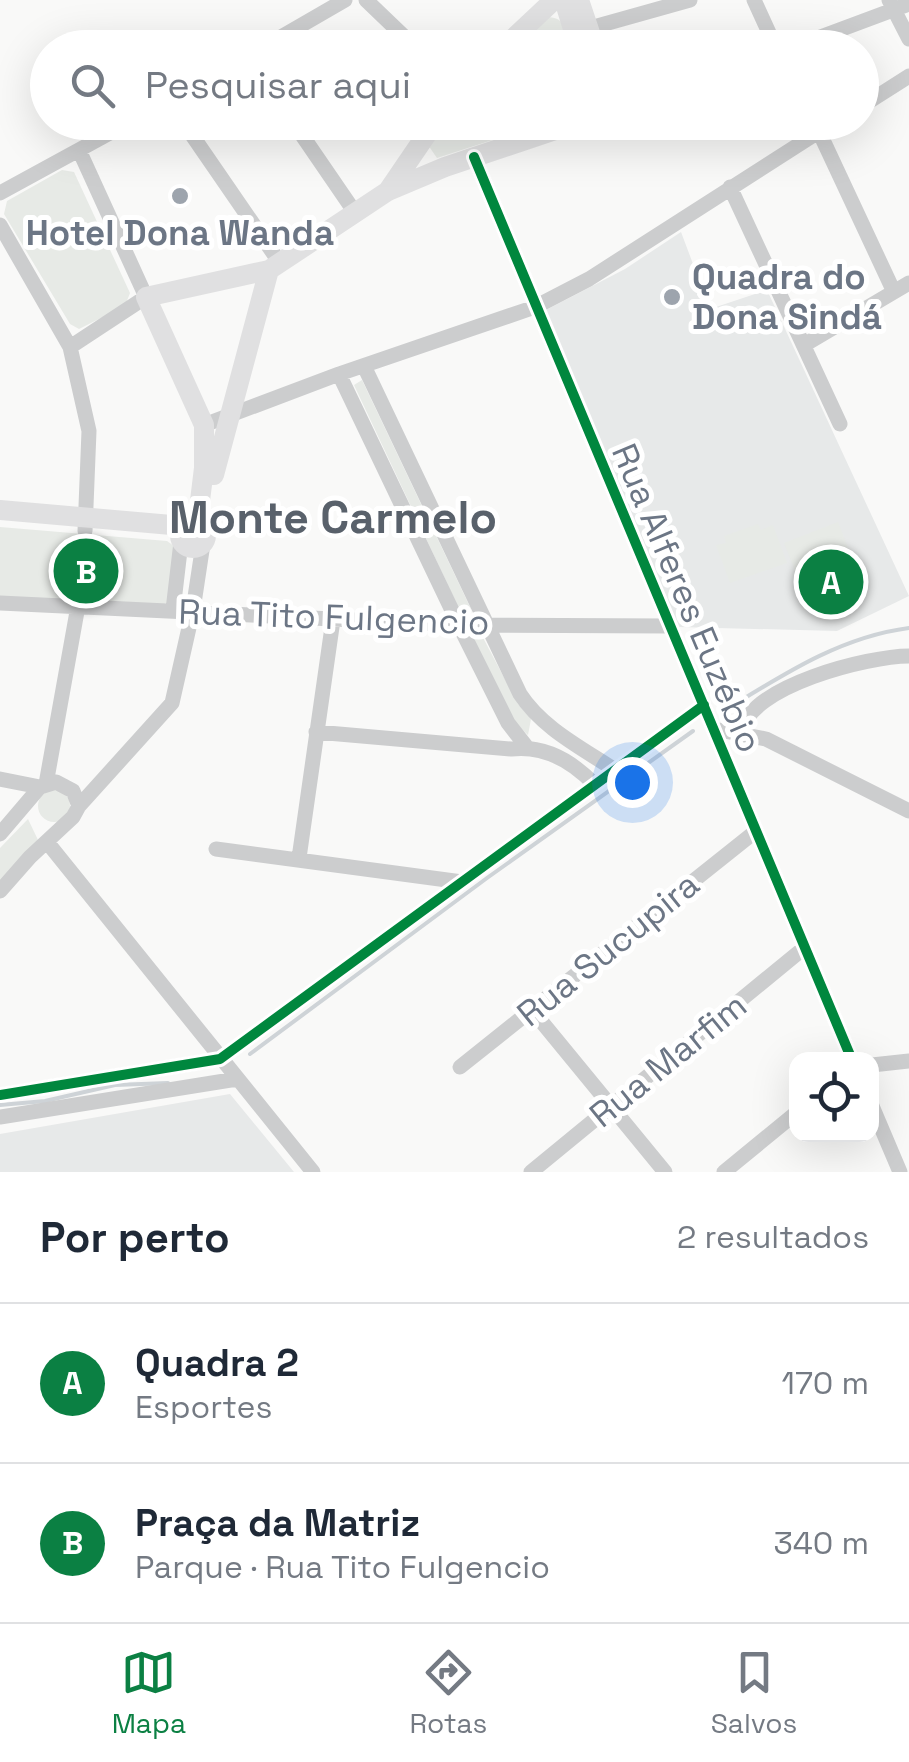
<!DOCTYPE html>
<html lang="pt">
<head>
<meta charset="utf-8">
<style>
  body { margin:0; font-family:"Space Grotesk",sans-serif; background:#f2f2f3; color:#1f2937 }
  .controls { position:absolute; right:30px; bottom:30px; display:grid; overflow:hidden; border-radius:20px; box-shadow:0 10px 40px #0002 }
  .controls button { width:90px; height:90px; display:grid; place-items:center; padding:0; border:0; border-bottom:2px solid #e0e1e3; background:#fff; color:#1f2937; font:50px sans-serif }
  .you { position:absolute; left:632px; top:782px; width:35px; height:35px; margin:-25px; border:8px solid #fff; border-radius:50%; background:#1a73e8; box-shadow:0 0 0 15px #1a73e833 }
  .badge { display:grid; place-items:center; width:65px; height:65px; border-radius:50%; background:#0b8043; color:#fff; font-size:32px; font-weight:700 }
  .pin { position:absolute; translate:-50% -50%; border:5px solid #fff; box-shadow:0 2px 10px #0006 }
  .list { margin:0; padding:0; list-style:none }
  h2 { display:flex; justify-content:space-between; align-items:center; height:130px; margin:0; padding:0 40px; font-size:42px }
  h2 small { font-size:32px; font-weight:400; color:#747a83 }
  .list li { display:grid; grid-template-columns:65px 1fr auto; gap:30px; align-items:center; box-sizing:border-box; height:160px; padding:0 40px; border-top:2px solid #e0e1e3 }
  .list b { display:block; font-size:38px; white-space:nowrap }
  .list p { margin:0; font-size:32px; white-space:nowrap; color:#747a83 }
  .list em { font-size:32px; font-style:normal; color:#747a83 }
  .icon { flex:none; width:55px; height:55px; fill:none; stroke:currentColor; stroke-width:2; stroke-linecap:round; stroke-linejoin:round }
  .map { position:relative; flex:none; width:909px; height:1172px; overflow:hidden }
  .search { position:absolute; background:#fff; box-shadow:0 10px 40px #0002; left:30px; right:30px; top:30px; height:110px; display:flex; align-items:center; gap:25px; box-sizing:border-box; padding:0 35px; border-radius:55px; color:#747a83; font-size:38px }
  .sheet { height:450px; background:#fff }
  nav { display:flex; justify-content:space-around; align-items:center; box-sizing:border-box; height:140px; border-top:2px solid #e0e1e3; background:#fff; font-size:28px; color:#747a83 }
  nav a { display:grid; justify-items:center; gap:5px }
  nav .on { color:#0b8043 }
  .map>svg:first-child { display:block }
  .built { fill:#e7e9e9 }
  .green { fill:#e7eae6 }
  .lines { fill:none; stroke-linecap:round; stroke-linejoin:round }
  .stream { stroke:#ced3d7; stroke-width:4 }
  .minor { stroke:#cccdce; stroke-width:15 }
  .major { stroke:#e0e0e1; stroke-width:20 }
  .cycleway-casing { stroke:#fff; stroke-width:16 }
  .cycleway { stroke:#00873e; stroke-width:10 }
  .poi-dot { fill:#9da4ad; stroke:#fff; stroke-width:4 }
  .labels { text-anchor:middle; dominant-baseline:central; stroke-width:10; stroke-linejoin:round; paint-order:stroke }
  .poi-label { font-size:35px; font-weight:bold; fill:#6c7685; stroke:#fff }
  .street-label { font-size:35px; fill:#6c7685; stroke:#fff }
  .district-label { font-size:45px; font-weight:bold; fill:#59616b; stroke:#fff }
</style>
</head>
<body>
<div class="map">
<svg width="909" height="1172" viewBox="0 0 909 1172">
  <rect width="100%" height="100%" fill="#f9f9f8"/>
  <path class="built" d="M 681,232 L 710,309 L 767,290 L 909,596 L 837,631 L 679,627 L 546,310 L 625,269 Z
    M 230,1094 L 294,1172 L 0,1172 L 0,1134 Z"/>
  <path class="green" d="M 547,17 C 566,17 567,32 572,48 L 516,48 Z
    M 448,123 L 545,123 L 437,158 L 428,145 Z
    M 62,170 L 74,172 L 130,293 L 125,306 L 79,329 L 70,324 L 4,214 L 7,201 Z
    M 362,380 L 471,609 L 470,616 L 461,613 L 354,385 Z
    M 838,522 L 850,553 L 796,573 L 784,543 Z
    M 758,524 L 761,530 L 773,525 L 787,563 L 730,583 L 716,545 L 726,543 L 724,536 Z
    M 0,527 L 167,541 L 174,546 L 170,602 L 161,605 L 0,597 Z
    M 852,557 L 863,585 L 810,606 L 799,579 Z
    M 480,632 L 518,704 L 531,719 L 528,735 L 513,721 L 472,637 Z
    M38 806a16 16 0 1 1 32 0a16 16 0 1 1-32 0Z
    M 28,819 L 38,840 L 0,881 L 0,848 Z"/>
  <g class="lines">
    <path class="stream" d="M 722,712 C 781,676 839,637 909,628
      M 250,1054 L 487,878 L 693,731
      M 0,1105 L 45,1101 L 115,1085 L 168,1083"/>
    <path class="minor" d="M 366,0 L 416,48
      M 754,0 L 776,48
      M 889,0 L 909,39
      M 583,30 L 690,0
      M 262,48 L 345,0
      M 791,48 L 909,4
      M 862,106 L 909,76
      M 183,122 L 280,263
      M 293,122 L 356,214
      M 815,123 L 894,292
      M 474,157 L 852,1060
      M 730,187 L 840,424
      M 0,193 L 130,122
      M 0,225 L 70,347 L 89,431 L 85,531
      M 804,345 L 909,283
      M 70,347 L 146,297 L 79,150
      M 364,366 L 520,694 C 542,728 582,748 615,770
      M 339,374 L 459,625 L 508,723 L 526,746
      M 204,425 L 339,374 L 535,307 L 589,279 L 834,122
      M 0,603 L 459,625 L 668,626
      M 173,610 L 181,542
      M 714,729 L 766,739 L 909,811
      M 316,732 L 511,749 C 544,745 572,761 595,785
      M 742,732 C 748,686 869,656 909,656
      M 0,779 L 40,787
      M 46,784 L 78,606
      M 79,806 L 172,703 L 193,610 L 203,544
      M 0,834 L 40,787 L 56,782 L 73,791 L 79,806 L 73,817 L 30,857 L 0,891
      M 47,842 L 313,1172
      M 216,849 L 462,882
      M 299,858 L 333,620
      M 532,1010 L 665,1172
      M 872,1065 L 909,1061
      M 460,1067 L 756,831
      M 0,1095 L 220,1059 L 704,705
      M 872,1106 L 900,1172
      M 0,1117 L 237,1079
      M 531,1172 L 804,948
      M 724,1172 L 796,1113"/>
    <path class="major" d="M 564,0 L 579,48
      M 579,0 L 595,48
      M 503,48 L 554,0
      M 388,191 L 435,122
      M 214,475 L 269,270
      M 0,510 L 183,526
      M 194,521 L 199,509 L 204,468 L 204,425 L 146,297 L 269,270 L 388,191 L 445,167 L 579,122
      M180 535a13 13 0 1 1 26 0a13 13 0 1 1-26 0Z"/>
    <g class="cycleway-casing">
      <path id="cycleway" d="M 474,157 L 852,1060
        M 0,1095 L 220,1059 L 704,705"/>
    </g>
    <use href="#cycleway" class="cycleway"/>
  </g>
  <g class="poi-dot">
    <circle cx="180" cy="196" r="10"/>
    <circle cx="672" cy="297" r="10"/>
  </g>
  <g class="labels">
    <g class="poi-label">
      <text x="180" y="233">Hotel Dona Wanda</text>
      <text x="692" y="277" text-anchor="start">Quadra do<tspan x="692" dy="40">Dona Sindá</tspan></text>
    </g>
    <g class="street-label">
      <text transform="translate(687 598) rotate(67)">Rua Alferes Euzébio</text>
      <text transform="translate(334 617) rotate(2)">Rua Tito Fulgencio</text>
      <text transform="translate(608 949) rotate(-39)">Rua Sucupira</text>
      <text transform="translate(668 1060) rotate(-39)">Rua Marfim</text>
    </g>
    <g class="district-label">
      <text x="333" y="517">Monte Carmelo</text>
    </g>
  </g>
</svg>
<div class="controls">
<button><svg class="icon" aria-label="locate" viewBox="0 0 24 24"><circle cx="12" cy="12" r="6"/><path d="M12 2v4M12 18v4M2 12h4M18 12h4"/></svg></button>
</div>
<div class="you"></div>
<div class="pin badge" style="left:831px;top:582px">A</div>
<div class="pin badge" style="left:86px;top:571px">B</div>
<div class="search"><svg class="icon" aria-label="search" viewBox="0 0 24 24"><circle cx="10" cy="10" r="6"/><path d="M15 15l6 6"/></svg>Pesquisar aqui</div>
</div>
<section class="sheet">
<h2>Por perto<small>2 resultados</small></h2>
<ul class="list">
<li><span class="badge">A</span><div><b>Quadra 2</b><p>Esportes</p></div><em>170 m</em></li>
<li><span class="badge">B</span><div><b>Praça da Matriz</b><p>Parque · Rua Tito Fulgencio</p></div><em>340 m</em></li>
</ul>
</section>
<nav>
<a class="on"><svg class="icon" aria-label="map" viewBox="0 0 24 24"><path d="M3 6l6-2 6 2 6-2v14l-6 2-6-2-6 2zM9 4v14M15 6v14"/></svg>Mapa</a>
<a><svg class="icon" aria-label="directions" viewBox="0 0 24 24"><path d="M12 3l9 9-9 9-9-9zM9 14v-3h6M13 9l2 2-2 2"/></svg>Rotas</a>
<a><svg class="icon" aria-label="saved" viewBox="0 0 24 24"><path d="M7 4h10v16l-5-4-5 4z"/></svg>Salvos</a>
</nav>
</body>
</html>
